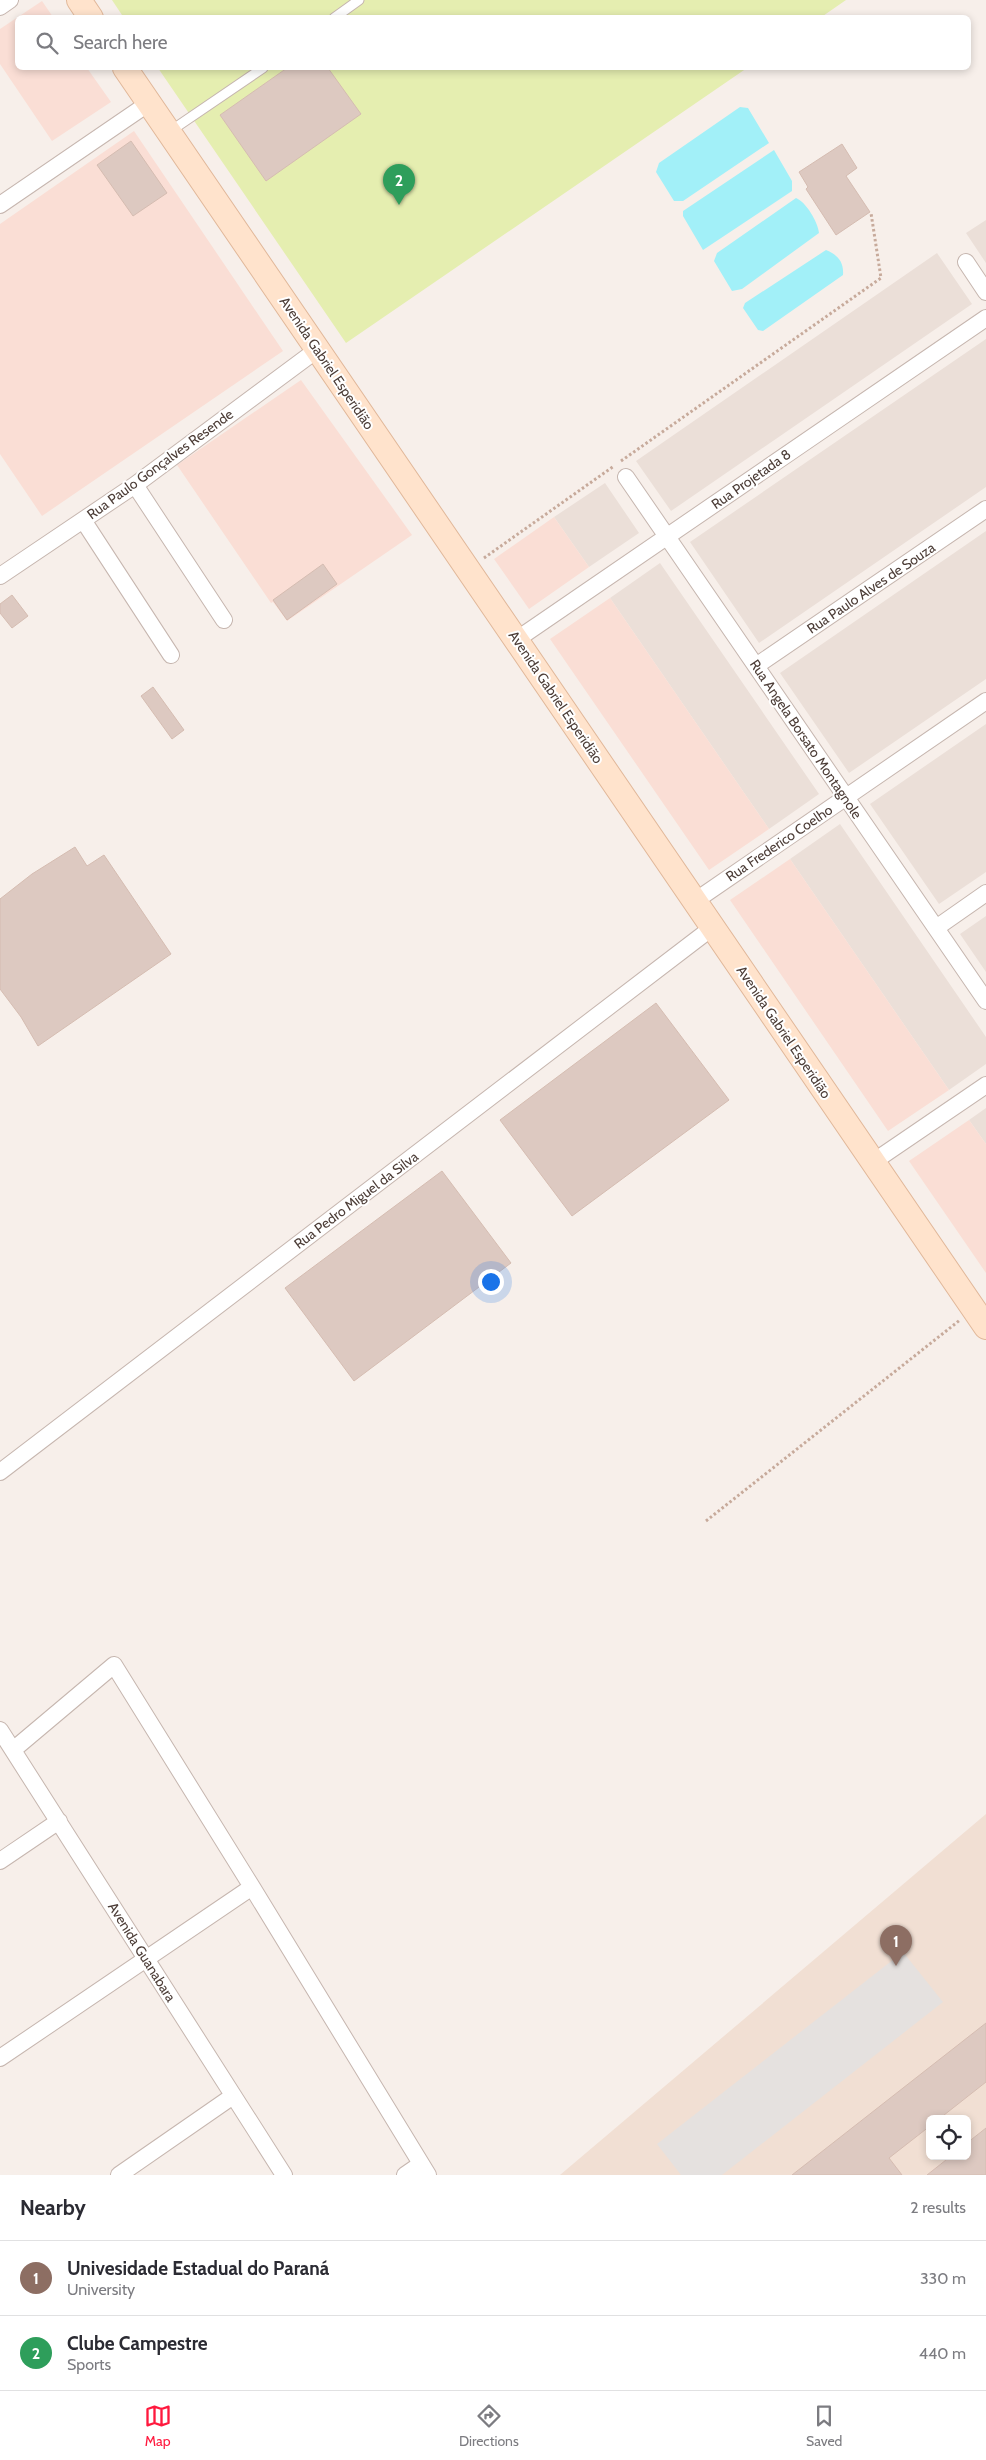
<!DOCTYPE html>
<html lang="en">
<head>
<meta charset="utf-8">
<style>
  body { margin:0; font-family:Cabin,sans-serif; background:#f7f7f7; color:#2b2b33 }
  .controls { position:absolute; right:15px; bottom:15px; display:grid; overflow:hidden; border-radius:8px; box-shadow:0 2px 8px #0003 }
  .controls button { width:45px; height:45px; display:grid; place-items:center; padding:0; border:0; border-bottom:1px solid #e1e1e2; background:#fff; color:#2b2b33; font:25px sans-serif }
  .you { position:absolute; left:490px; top:1281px; width:18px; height:18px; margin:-12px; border:4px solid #fff; border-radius:50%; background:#1a73e8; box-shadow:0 0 0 8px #1a73e833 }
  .badge { display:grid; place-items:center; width:32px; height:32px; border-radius:50%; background:#ff193e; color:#fff; font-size:16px; font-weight:700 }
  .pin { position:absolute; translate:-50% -41px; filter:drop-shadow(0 1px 2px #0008) }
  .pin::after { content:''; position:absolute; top:26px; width:18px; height:15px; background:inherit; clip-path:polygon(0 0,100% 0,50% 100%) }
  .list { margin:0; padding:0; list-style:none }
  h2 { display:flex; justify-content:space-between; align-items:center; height:65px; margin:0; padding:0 20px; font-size:21px }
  h2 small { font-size:16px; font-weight:400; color:#7c7c81 }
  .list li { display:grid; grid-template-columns:32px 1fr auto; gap:15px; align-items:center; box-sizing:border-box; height:75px; padding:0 20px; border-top:1px solid #e1e1e2 }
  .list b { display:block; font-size:19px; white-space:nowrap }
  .list p { margin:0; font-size:16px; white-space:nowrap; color:#7c7c81 }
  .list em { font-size:16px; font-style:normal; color:#7c7c81 }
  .icon { flex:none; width:28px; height:28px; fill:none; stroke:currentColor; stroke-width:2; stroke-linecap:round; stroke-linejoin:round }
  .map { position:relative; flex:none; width:986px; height:2175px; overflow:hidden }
  .search { position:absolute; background:#fff; box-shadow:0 2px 8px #0003; left:15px; right:15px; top:15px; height:55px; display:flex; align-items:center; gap:12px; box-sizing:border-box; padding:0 18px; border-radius:8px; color:#7c7c81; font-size:19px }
  .sheet { height:215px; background:#fff }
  nav { display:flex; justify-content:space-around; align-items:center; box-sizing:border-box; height:70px; border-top:1px solid #e1e1e2; background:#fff; font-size:14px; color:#7c7c81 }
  nav a { display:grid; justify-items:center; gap:2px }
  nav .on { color:#ff193e }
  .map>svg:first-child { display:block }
  .residential { fill:#ebdfd8 }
  .commercial { fill:#faded5 }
  .education { fill:#f1dfd3; fill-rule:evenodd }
  .green { fill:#e5eeb0 }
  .parking { fill:#e5e1df }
  .water { fill:#a2f0f8 }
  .building { fill:#ddc9c1; stroke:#d5bcb1 }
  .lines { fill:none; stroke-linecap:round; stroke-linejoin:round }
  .service-casing { stroke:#c6b6af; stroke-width:11 }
  .minor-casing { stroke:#c6b6af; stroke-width:18 }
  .secondary-casing { stroke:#e1b89a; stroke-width:26 }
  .path { stroke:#c7aa9b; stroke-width:3; stroke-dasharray:2.5 2.5; stroke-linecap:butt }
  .service { stroke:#fff; stroke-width:9 }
  .minor { stroke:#fff; stroke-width:16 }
  .secondary { stroke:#ffe3cc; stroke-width:24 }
  .labels { text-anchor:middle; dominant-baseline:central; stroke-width:4; stroke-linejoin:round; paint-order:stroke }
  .street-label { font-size:14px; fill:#4c3d37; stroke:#fff }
</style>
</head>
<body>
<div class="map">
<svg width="986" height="2175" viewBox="0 0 986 2175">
  <rect width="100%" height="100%" fill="#f7efea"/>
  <path class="residential" d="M 986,220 L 986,263 L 966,233 Z
    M 937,253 L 972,304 L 671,511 L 636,461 Z
    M 986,339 L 986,487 L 759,643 L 690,542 Z
    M 605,483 L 639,533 L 589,567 L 554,517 Z
    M 986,531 L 986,679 L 849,773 L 780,673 Z
    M 660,563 L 819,794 L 769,829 L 610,598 Z
    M 986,724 L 986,872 L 939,904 L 870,804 Z
    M 840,824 L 986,1037 L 986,1064 L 949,1090 L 790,859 Z
    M 986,916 L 986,972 L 960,934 Z
    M 986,1108 L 986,1144 L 969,1120 Z"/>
  <path class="commercial" d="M 42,1 L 53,17 L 18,18 L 18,68 L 87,68 L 111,102 L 52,141 L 0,64 L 0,29 Z
    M 134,131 L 283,351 L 42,516 L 0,454 L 0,224 Z
    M 301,380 L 412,535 L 287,621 L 273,602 L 271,603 L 177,465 Z
    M 554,517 L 589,567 L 529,609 L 494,559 Z
    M 610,598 L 769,829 L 709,870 L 550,639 Z
    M 790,859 L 949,1090 L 888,1131 L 730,900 Z
    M 969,1120 L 986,1144 L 986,1273 L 909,1161 Z"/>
  <path class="education" d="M 986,1814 L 986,2175 L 560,2175 ZM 930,2119 L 967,2119 L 967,2156 L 930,2156 Z"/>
  <path class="green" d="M 112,0 L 846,0 L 820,18 L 124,18 Z
    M 158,68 L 747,68 L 346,343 Z"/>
  <path class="parking" d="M 903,1952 L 943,2002 L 722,2175 L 681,2175 L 657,2144 Z"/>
  <path class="water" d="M 740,107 L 748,108 L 769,143 L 683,201 L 674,201 L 656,172 L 659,163 Z
    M 774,150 L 792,181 L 792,191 L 703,250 L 683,216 L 683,211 Z
    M 796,198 C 806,202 818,222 819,233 L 742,289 L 732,291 L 714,261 L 717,253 Z
    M 826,250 C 838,255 844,262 843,275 L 763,331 L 758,330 L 743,308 L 745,303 Z"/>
  <path class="building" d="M 287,68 L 328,68 L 361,114 L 266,181 L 220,115 Z
    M 131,141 L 167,193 L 133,216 L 97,165 Z
    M 842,144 L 857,168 L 846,176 L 870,212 L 836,235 L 806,189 L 808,187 L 799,172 Z
    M 323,564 L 337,584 L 287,620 L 273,600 Z
    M 12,595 L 28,616 L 12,628 L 0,613 L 0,604 Z
    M 153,687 L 184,730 L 172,739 L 141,696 Z
    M 75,847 L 87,866 L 104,855 L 171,954 L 38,1046 L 21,1017 L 0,989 L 0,899 L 32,874 Z
    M 656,1003 L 729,1100 L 572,1216 L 500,1120 Z
    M 442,1171 L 511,1263 L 354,1381 L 285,1288 Z
    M 986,2023 L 986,2082 L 939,2119 L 930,2119 L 930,2126 L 889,2158 L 902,2175 L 792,2175 Z
    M 986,2128 L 986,2175 L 927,2175 L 951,2156 L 967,2156 L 967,2143 Z"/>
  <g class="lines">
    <g class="service-casing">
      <path id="service" d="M 334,18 L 359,0
        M 169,132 L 263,68"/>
    </g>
    <g class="minor-casing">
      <path id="minor" d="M 0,7 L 10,0
        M 0,205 L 149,103
        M 966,262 L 986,292
        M 626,477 L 986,1001
        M 135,485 L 224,620
        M 83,520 L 171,655
        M 0,576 L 135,485 L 318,349
        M 516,640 L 986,318
        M 756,666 L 986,509
        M 695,901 L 986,701
        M 936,928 L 986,893
        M 873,1162 L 986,1085
        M 0,1472 L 713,927
        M 0,1730 L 284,2175
        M 13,1750 L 114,1665 L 252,1887 L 428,2175
        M 0,1861 L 59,1821
        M 0,2058 L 252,1887
        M 119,2175 L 233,2096
        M 405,2175 L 421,2164"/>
    </g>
    <g class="secondary-casing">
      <path id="secondary" d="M 79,0 L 91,18
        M 125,68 L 986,1327"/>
    </g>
    <path class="path" d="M 621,461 L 881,278 L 871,213
      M 484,558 L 614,466
      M 706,1521 L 960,1320"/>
    <use href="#service" class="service"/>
    <use href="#minor" class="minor"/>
    <use href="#secondary" class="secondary"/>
  </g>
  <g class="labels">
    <g class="street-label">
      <text transform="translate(327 363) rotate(56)">Avenida Gabriel Esperidião</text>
      <text transform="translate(160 464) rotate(-36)">Rua Paulo Gonçalves Resende</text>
      <text transform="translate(751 479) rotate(-35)">Rua Projetada 8</text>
      <text transform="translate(871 588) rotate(-34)">Rua Paulo Alves de Souza</text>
      <text transform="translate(556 697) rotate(56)">Avenida Gabriel Esperidião</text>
      <text transform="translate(806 739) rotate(56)">Rua Angela Borsato Montagnole</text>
      <text transform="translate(779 843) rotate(-34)">Rua Frederico Coelho</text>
      <text transform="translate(784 1032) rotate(56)">Avenida Gabriel Esperidião</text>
      <text transform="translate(356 1200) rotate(-37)">Rua Pedro Miguel da Silva</text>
      <text transform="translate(142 1952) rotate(58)">Avenida Guanabara</text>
    </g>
  </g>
</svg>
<div class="controls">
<button><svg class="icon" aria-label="locate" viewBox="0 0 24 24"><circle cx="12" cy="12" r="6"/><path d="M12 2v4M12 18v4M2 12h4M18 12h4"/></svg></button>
</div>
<div class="you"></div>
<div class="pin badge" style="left:896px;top:1966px;background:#8d6e63">1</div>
<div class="pin badge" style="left:399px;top:205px;background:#2e9e5b">2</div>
<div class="search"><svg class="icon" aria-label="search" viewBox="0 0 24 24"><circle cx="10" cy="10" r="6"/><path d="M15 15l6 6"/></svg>Search here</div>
</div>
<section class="sheet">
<h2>Nearby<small>2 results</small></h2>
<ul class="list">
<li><span class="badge" style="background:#8d6e63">1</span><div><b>Univesidade Estadual do Paraná</b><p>University</p></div><em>330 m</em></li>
<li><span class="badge" style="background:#2e9e5b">2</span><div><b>Clube Campestre</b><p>Sports</p></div><em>440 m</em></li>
</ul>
</section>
<nav>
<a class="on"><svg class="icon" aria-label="map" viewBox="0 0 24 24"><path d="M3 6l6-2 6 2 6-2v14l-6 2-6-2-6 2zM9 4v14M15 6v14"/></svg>Map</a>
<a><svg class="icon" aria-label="directions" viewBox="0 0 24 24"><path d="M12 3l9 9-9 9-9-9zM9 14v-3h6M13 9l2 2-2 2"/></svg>Directions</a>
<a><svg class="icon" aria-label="saved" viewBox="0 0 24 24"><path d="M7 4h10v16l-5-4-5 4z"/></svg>Saved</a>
</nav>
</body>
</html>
